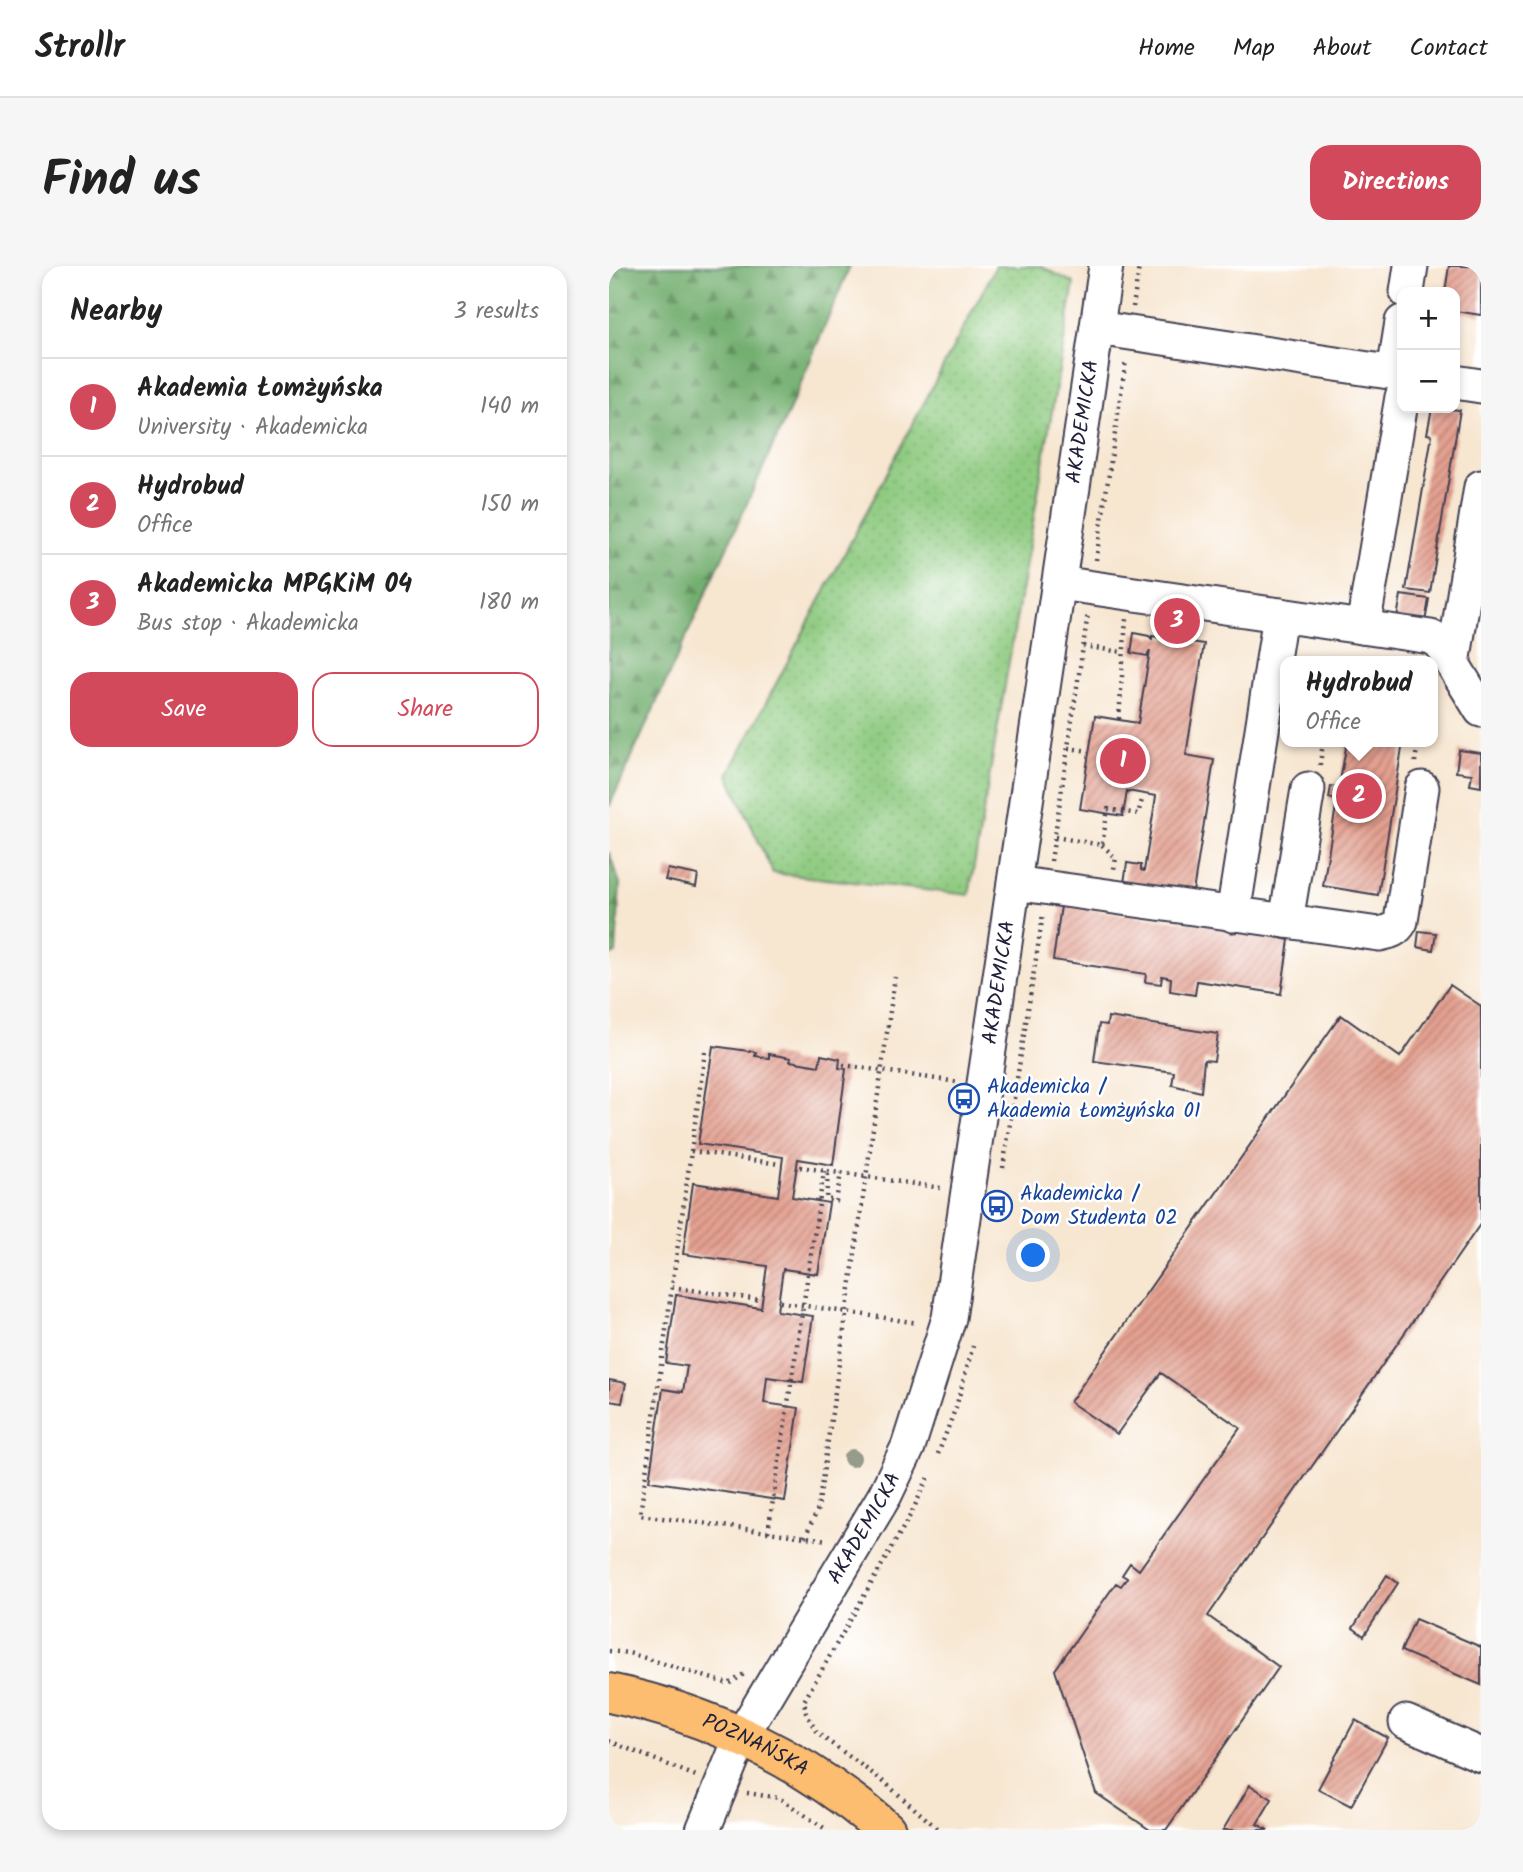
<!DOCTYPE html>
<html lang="en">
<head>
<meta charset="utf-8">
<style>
  body { margin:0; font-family:Kalam,sans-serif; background:#f6f6f6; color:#222 }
  .controls { position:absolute; right:21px; top:21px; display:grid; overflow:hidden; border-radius:14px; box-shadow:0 4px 10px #0003 }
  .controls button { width:63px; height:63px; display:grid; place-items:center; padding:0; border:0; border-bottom:2px solid #e0e0e0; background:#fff; color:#222; font:35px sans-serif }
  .you { position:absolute; left:425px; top:990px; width:24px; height:24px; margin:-18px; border:5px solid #fff; border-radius:50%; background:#1a73e8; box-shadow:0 0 0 10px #1a73e833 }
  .badge { display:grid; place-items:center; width:46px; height:46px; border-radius:50%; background:#d1495b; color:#fff; font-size:23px; font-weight:700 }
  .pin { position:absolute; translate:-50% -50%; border:4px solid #fff; box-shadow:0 2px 7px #0006 }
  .popup { position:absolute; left:671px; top:390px; width:158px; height:91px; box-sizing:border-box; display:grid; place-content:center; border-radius:14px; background:#fff; filter:drop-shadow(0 2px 5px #0005); font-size:23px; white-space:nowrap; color:#767676 }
  .popup b { font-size:26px; color:#222 }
  .popup::after { content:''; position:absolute; left:50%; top:100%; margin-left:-14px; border:14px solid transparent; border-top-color:#fff }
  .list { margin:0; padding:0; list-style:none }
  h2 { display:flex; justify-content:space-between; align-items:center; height:91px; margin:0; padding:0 28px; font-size:30px }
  h2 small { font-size:23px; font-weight:400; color:#767676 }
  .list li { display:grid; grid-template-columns:46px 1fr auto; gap:21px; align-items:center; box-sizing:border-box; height:98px; padding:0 28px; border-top:2px solid #e0e0e0 }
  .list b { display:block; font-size:26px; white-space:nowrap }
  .list p { margin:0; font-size:23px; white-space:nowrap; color:#767676 }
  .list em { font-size:23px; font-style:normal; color:#767676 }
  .actions { display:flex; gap:14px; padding:21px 28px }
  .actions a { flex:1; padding:16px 0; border:2px solid #d1495b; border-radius:21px; text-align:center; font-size:24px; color:#d1495b }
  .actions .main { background:#d1495b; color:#fff }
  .map { position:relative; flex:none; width:872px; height:1564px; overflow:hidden; border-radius:21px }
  header { display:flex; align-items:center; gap:42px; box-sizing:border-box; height:98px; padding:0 35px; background:#fff; border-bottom:2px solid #e0e0e0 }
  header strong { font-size:33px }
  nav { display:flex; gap:38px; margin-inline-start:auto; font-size:24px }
  .intro { display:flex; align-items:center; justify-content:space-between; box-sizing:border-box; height:168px; padding:0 42px }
  h1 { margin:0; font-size:49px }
  .button { padding:18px 32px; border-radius:21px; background:#d1495b; color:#fff; font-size:24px; font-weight:700 }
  main { display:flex; gap:42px; padding:0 42px }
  aside { flex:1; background:#fff; border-radius:21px; box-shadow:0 4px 10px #0003 }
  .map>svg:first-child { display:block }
  .grass { fill:url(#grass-dots); stroke:#58765e; stroke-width:2 }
  .forest { fill:url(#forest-firs); stroke:#4a6855; stroke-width:2 }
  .building { fill:url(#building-hatch) }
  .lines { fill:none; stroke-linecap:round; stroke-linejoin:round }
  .minor-casing { stroke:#423f51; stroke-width:37 }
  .major-casing { stroke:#423f51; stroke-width:42 }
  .path { stroke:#423f51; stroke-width:4.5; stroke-dasharray:2 5; stroke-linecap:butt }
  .minor { stroke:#fff; stroke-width:33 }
  .major { stroke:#fcbd6f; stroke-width:38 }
  .tree { fill:#979b8c }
  .labels { text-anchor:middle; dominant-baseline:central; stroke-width:5; stroke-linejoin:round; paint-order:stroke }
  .street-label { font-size:21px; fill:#22223b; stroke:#fff }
  .transit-label { font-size:21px; fill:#164399; stroke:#fff; text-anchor:start }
</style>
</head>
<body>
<header>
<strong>Strollr</strong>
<nav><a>Home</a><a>Map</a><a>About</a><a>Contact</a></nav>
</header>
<div class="intro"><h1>Find us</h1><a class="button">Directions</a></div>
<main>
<aside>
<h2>Nearby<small>3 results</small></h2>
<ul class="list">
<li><span class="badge">1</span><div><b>Akademia Łomżyńska</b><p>University · Akademicka</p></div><em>140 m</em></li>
<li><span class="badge">2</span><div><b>Hydrobud</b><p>Office</p></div><em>150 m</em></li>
<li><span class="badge">3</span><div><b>Akademicka MPGKiM 04</b><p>Bus stop · Akademicka</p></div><em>180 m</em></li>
</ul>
<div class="actions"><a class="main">Save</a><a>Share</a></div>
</aside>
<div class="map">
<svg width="872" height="1564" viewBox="0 0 872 1564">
  <defs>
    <pattern id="grass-dots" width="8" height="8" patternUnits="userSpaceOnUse" patternTransform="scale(1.75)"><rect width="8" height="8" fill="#8fcb81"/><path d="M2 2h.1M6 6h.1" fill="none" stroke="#7bae70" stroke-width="1.8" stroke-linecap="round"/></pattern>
    <pattern id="forest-firs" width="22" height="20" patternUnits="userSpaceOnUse" patternTransform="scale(1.75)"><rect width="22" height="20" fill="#73af6f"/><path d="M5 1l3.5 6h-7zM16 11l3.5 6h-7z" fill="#5e8e5c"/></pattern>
    <pattern id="building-hatch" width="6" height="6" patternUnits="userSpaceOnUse" patternTransform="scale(1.75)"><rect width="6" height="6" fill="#e4a090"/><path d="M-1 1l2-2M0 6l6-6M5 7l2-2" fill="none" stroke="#b88277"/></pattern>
  </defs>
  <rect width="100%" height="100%" fill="#fff"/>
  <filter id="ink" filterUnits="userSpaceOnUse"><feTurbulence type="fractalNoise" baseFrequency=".0143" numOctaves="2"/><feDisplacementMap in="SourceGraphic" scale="14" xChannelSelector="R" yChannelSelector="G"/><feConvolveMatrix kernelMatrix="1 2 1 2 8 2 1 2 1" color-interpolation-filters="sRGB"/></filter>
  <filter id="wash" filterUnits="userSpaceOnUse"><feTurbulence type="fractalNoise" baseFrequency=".00686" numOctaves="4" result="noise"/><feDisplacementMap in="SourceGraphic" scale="28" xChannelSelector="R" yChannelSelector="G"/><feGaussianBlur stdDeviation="1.57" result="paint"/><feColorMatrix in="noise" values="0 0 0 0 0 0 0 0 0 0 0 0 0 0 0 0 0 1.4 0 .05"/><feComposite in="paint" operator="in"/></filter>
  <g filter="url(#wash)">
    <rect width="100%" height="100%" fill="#f7e6d0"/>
    <path class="grass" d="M 387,0 L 432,0 L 465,17 L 360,629 L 164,607 L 119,509 Z"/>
    <path class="forest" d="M 0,0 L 241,0 L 180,145 L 0,541 Z
      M 0,586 L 11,618 L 7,687 L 0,690 Z"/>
    <g id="blocks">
      <path class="building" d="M 840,0 L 872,0 L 872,49 L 846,45 L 846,26 L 836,26 Z
        M 823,142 L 851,144 L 821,327 L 797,324 L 823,169 L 818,168 Z
        M 792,329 L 820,333 L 816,356 L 788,352 Z
        M 525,367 L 540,370 L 543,373 L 543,370 L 595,378 L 577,489 L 605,494 L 584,626 L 515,617 L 518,597 L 532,599 L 532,604 L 535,605 L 547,530 L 518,525 L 514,550 L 471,543 L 486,450 L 529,457 L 541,385 L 538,390 L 522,387 Z
        M 738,476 L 794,476 L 769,629 L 714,620 L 728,534 L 720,532 L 722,520 L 730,521 Z
        M 850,484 L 872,487 L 872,521 L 861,519 L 863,508 L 847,506 Z
        M 59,603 L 89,609 L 87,621 L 56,614 Z
        M 452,640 L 626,662 L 680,674 L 672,728 L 588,715 L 586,729 L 561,725 L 562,712 L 553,710 L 552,718 L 536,716 L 537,708 L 444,694 Z
        M 810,665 L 827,667 L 824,684 L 808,681 Z
        M 841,719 L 872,740 L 872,957 L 599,1350 L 670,1401 L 557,1564 L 541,1564 L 487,1527 L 446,1404 L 507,1317 L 512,1320 L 518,1312 L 513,1309 L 521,1297 L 530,1304 L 631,1162 L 552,1107 L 508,1168 L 461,1136 L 732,749 L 791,791 Z
        M 499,751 L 609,768 L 605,795 L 595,794 L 592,826 L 563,819 L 565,806 L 485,795 L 490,758 L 498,759 Z
        M 104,780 L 147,786 L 146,790 L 160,792 L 160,788 L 182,792 L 181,795 L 210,800 L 212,789 L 231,793 L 230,802 L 237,803 L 224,899 L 189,893 L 183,931 L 220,937 L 209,1008 L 174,1003 L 168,1045 L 204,1050 L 194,1116 L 158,1111 L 155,1137 L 190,1142 L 176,1235 L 40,1215 L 54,1123 L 74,1126 L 78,1100 L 57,1097 L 67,1029 L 152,1042 L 158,1000 L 74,988 L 84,917 L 169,930 L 174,891 L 89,878 Z
        M 0,1114 L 17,1117 L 13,1137 L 0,1135 Z
        M 778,1309 L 789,1317 L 755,1370 L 744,1362 Z
        M 806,1353 L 872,1381 L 872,1419 L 792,1385 Z
        M 746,1454 L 779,1472 L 742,1540 L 709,1523 Z
        M 641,1519 L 663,1533 L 648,1558 L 659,1564 L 614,1564 Z"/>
    </g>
  </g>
  <g filter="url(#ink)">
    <use href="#blocks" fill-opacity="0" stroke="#423f51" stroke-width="2"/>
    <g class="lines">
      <g class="minor-casing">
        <g id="minor">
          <path d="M 798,26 L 802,0"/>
          <path d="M 488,62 L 793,108"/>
          <path d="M 785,106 L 793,56"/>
          <path d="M 846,116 L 872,120"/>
          <path d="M 450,317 L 822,371 L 831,377 L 872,444"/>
          <path d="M 754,361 L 793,131"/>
          <path d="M 844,398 L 872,221"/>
          <path d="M 405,617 L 770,668 C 780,666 787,665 792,655 L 813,522"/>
          <path d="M 624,649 L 671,349"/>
          <path d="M 677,655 L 699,523"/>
          <path d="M 797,1456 L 872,1489"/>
          <path id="s1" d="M 94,1564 L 133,1469 L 276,1229 L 299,1181 L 340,1052 L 497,0"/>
        </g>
      </g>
      <g class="major-casing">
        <g id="major">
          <path id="s2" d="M 0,1427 C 102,1448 198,1495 277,1564"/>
        </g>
      </g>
      <path class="path" d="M 524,41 L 530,0
        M 487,294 L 517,94
        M 474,380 L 512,386
        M 510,453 L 517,353
        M 459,482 L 480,485
        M 806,496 L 809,476
        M 711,499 L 714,476
        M 446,571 L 493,579 L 499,543 L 529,548 L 533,534
        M 493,579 L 507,592 L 505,603
        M 442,595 L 479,347
        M 96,786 L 31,1249 L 219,1274
        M 234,799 L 348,816
        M 82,885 L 170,898
        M 191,901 L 332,922
        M 394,902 L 434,648
        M 219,908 L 217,933 L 227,935 L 232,907
        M 63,1021 L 151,1034
        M 171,1036 L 309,1057
        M 329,1188 L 347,1141 L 364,1080
        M 319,1212 L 302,1248 L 195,1435 L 197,1447 L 208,1467 L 274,1515 L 330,1564
        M 159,1266 L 215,905
        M 196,1271 L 209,1243 L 286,711
        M 0,1385 L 20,1387 L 120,1418 L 135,1408
        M 0,1475 L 87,1510
        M 138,1527 L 170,1532 L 218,1564"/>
      <use href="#minor" class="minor"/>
      <use href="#major" class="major"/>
    </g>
    <circle class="tree" cx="243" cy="1192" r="9"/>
  </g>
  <defs>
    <g id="bus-ring" transform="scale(1.575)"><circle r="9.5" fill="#fff" stroke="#1a4fb4" stroke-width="1.5"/><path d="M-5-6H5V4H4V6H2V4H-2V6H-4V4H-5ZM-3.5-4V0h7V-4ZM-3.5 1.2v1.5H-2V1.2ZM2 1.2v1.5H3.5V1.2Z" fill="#1a4fb4"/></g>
  </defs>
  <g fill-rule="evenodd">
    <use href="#bus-ring" x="355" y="833"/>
    <use href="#bus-ring" x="388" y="940"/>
  </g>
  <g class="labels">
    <g class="street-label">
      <text stroke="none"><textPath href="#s1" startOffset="1477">AKADEMICKA</textPath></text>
      <text stroke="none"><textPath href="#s1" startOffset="910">AKADEMICKA</textPath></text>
      <text stroke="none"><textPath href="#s1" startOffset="343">AKADEMICKA</textPath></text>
      <text stroke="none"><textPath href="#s2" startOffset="156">POZNAŃSKA</textPath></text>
    </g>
    <g class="transit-label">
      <text x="378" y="821">Akademicka /<tspan x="378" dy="24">Akademia Łomżyńska 01</tspan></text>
      <text x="411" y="928">Akademicka /<tspan x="411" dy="24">Dom Studenta 02</tspan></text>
    </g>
  </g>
</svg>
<div class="controls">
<button>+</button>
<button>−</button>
</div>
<div class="you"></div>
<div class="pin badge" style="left:514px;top:495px">1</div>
<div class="pin badge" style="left:750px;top:530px">2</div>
<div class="popup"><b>Hydrobud</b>Office</div>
<div class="pin badge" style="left:568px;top:355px">3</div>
</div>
</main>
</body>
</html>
